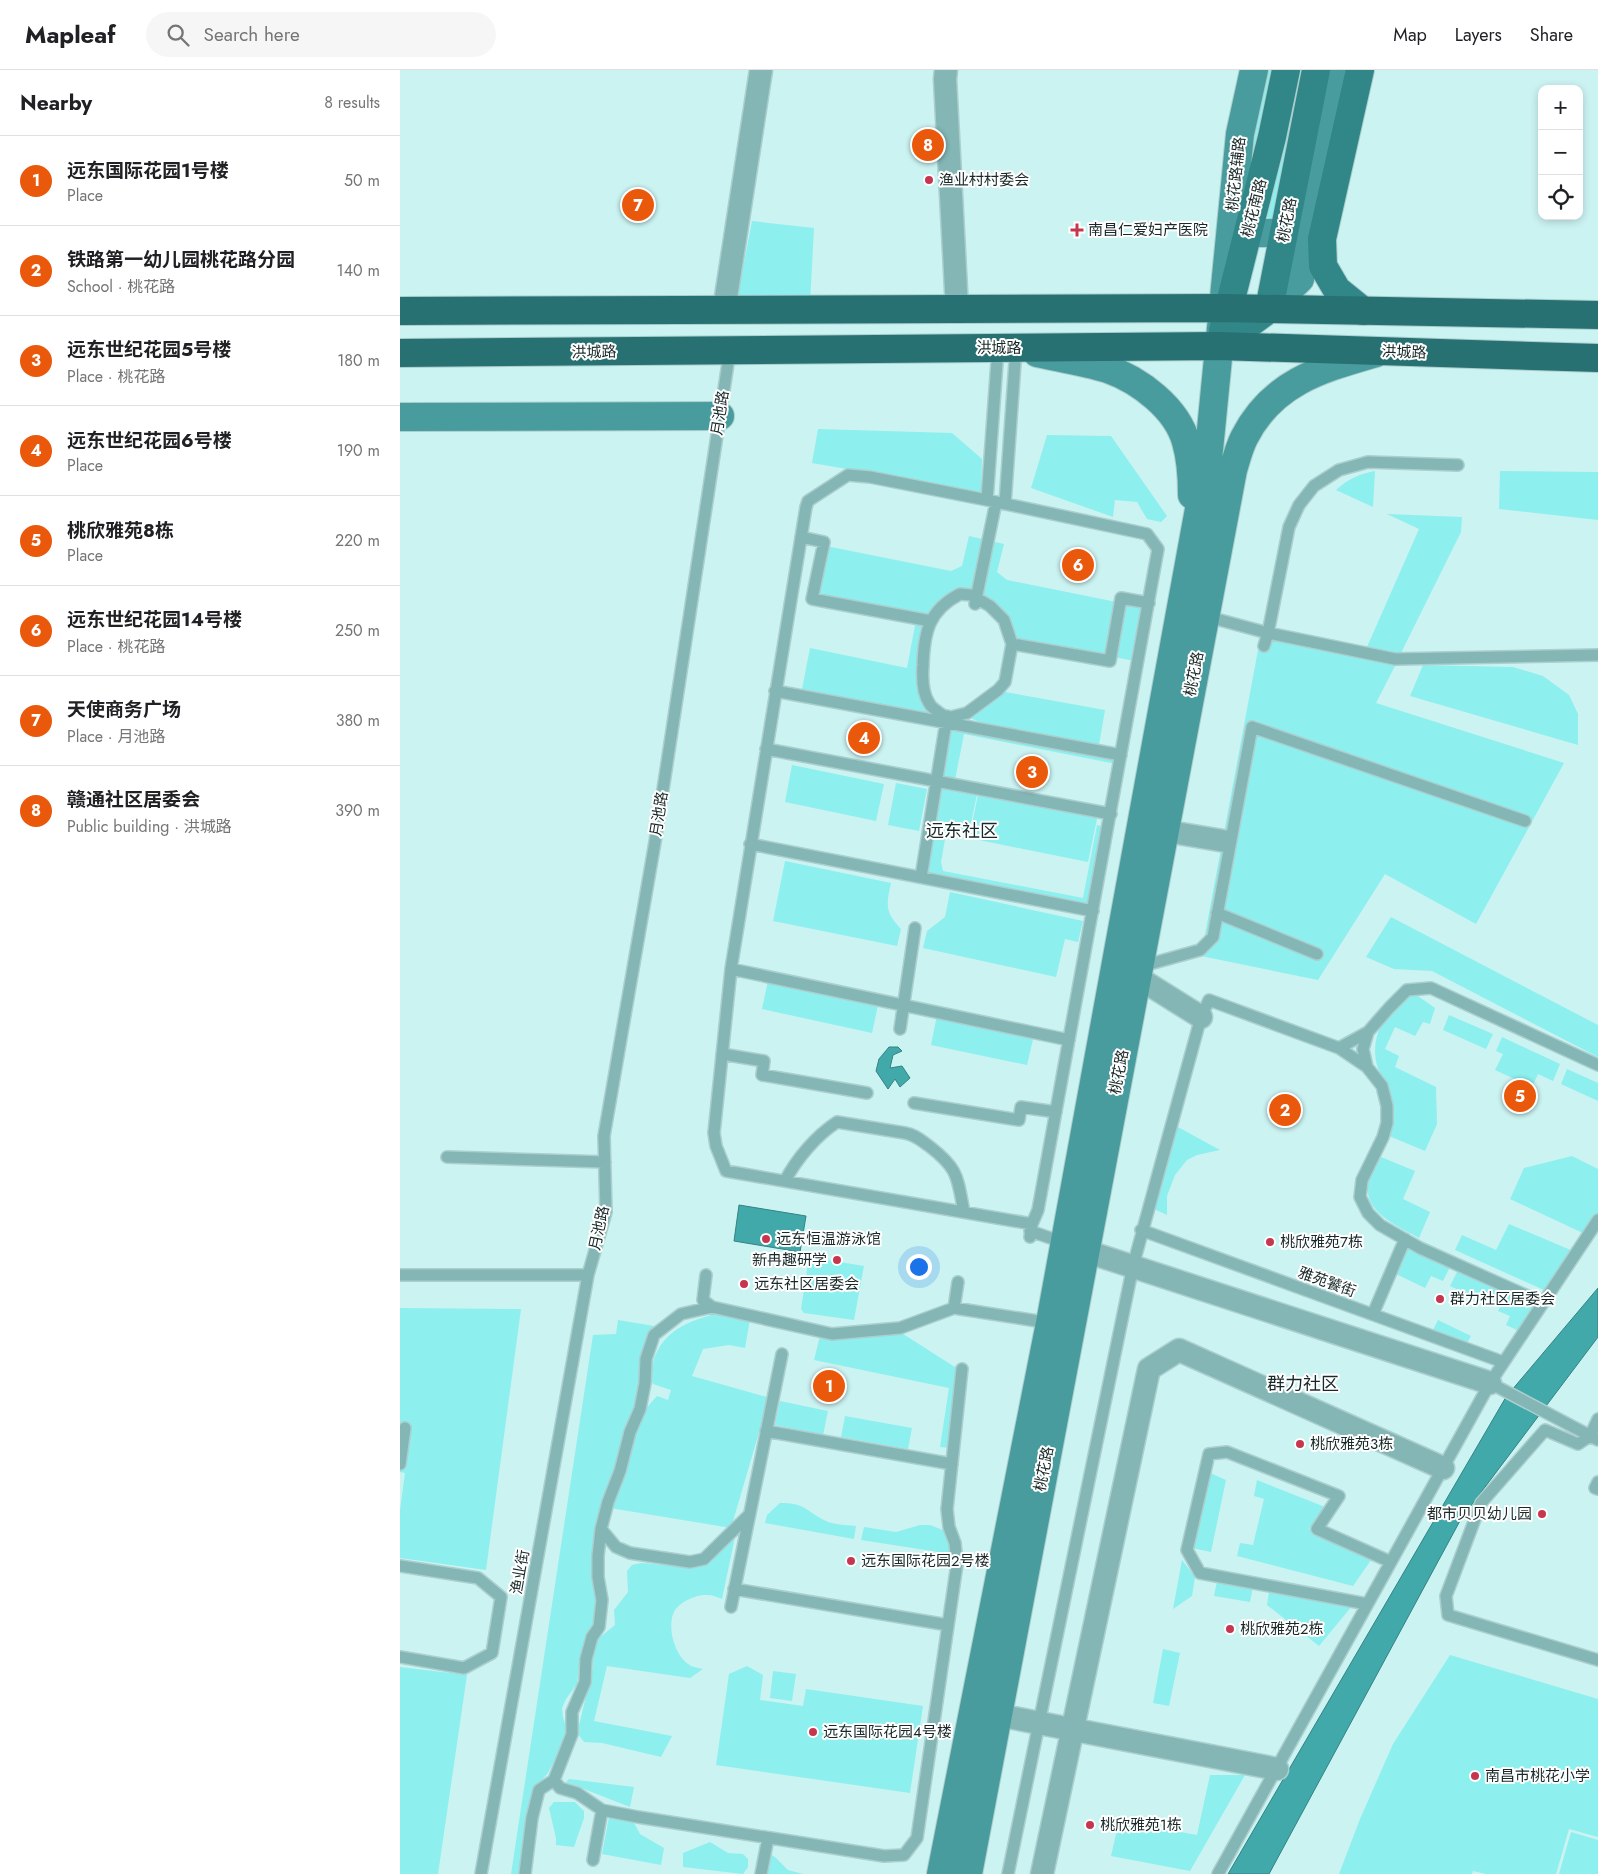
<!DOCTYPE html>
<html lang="en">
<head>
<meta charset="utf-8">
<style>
  body { margin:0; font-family:Jost,"Noto Sans SC",sans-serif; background:#f6f6f6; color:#202124 }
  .controls { position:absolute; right:15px; top:15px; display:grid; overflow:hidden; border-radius:10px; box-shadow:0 2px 8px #0003 }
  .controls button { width:45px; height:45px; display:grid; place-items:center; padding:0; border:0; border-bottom:1px solid #e0e0e0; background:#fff; color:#202124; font:25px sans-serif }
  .you { position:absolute; left:518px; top:1196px; width:18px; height:18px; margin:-12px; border:4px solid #fff; border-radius:50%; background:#1a73e8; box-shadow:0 0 0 8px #1a73e833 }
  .badge { display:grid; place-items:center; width:32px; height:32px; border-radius:50%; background:#ea580c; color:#fff; font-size:16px; font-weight:700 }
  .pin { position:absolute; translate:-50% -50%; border:2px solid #fff; box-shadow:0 1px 5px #0006 }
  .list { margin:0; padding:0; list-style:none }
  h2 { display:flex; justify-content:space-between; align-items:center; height:65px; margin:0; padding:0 20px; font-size:21px }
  h2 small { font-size:16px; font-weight:400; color:#757577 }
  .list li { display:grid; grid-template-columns:32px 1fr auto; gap:15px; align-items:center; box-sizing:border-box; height:90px; padding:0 20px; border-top:1px solid #e0e0e0 }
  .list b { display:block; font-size:19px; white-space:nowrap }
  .list p { margin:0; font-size:16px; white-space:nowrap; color:#757577 }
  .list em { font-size:16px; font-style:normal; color:#757577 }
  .icon { flex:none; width:28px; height:28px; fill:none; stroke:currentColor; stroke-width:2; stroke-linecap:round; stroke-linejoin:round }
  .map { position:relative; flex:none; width:1198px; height:1804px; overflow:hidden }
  header { display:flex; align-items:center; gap:30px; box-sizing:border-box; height:70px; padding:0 25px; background:#fff; border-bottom:1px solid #e0e0e0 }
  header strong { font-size:24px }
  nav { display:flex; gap:28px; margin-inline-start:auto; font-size:18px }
  .search { width:350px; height:45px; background:#f6f6f6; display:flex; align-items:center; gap:12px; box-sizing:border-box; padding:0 18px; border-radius:28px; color:#757577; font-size:19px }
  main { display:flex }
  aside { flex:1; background:#fff }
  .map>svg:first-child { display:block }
  .green { fill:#8eefef }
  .water { fill:#41a9aa; stroke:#358283 }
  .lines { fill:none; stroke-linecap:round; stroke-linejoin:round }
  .lane-casing { stroke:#abcece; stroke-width:14 }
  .street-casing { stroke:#abcece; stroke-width:25 }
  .secondary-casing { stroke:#abcece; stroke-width:30 }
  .primary-casing { stroke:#abcece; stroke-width:30 }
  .highway-casing { stroke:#abcece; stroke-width:30 }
  .lane { stroke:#84b6b6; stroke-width:11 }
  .street { stroke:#84b6b6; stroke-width:22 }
  .secondary { stroke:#499c9d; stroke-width:28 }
  .primary { stroke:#318687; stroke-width:28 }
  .highway { stroke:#287172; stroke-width:28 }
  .poi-dot { fill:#c6364e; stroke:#fff; stroke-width:2 }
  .labels { text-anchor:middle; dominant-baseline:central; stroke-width:4; stroke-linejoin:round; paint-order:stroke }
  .street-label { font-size:15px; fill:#192828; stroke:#fff }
  .poi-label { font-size:15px; fill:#192828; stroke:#fff; text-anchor:start }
  .quarter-label { font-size:18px; fill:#192828; stroke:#fff }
</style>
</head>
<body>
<header>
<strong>Mapleaf</strong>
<div class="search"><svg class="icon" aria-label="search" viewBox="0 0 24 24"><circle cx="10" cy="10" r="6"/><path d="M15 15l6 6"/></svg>Search here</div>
<nav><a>Map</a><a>Layers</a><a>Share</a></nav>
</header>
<main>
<aside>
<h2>Nearby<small>8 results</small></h2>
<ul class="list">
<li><span class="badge">1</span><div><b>远东国际花园1号楼</b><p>Place</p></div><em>50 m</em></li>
<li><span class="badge">2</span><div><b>铁路第一幼儿园桃花路分园</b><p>School · 桃花路</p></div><em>140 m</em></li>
<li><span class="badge">3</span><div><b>远东世纪花园5号楼</b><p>Place · 桃花路</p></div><em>180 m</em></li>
<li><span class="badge">4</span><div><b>远东世纪花园6号楼</b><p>Place</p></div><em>190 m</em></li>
<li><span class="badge">5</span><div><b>桃欣雅苑8栋</b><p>Place</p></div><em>220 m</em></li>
<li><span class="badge">6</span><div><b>远东世纪花园14号楼</b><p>Place · 桃花路</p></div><em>250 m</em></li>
<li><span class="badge">7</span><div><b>天使商务广场</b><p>Place · 月池路</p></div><em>380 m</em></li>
<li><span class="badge">8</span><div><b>赣通社区居委会</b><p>Public building · 洪城路</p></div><em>390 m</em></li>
</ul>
</aside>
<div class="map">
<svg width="1198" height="1804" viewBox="0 0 1198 1804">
  <rect width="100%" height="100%" fill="#cbf3f2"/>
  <path class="green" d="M 868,0 L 906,0 L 876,152 L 857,141 L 848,113 L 854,51 Z
    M 352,151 L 414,158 L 410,234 L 337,229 Z
    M 418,359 L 552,363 L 582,389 L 581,422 L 412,393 Z
    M 647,365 L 711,366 L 767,446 L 761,452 L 747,449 L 737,432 L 715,430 L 713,447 L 631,418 Z
    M 975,401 L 973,437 L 936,420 C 948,409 959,404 975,401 Z
    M 1100,401 L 1198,402 L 1198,450 L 1099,439 Z
    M 987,444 L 1062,447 L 1061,462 L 1000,585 L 967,577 L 1019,459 Z
    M 569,466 L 604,474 L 597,502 L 607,510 L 746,538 L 735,591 L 618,569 L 609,548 L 555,522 L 547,525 L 530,542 L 519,616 L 531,645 L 402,619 L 410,578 L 507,598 L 517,545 L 416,528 L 426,476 L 551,501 L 562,496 Z
    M 861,564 L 997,592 L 976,633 L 1164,693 L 1076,854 L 985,804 L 918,910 L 801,886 Z
    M 1023,595 L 1113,597 L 1143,606 L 1169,625 L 1178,644 L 1178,675 L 1010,626 Z
    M 605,622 L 705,640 L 699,675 L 582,653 L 566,646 Z
    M 552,654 L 718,685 L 716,694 L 564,664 L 554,715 L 578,720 L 569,762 L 547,758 L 541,792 L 543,801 L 683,828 L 697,755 L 707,757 L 691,838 L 522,805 Z
    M 392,695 L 484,714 L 476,751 L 385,732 Z
    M 496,713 L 527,719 L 519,761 L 488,755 Z
    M 579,720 L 698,744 L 688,792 L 569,768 Z
    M 385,791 L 491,813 C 486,835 485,842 501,859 L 497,876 L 373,851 Z
    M 550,822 L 683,851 L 678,872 L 665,869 L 656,907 L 523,878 L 527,861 L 545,847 Z
    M 991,847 L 1198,955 L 1198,987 L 1032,901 L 994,899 L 966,887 Z
    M 368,911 L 478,935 L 472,963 L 362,939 Z
    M 1015,924 L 1035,938 L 1030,954 L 1023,952 L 1015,966 L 995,957 L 985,979 L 999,986 L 995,997 L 1036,1017 L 1037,1054 L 1025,1081 L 989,1066 C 990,1055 993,1041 991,1031 C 987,1019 980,1007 977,995 C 969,968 987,930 1015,924 Z
    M 537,945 L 634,965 L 627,995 L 531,975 Z
    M 1049,945 L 1093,964 L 1086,979 L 1043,960 Z
    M 1102,967 L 1160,994 L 1153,1011 L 1138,1004 L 1132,1017 L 1095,1000 L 1103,984 L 1096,981 Z
    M 1167,999 L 1198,1013 L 1198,1031 L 1161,1014 Z
    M 776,1056 L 820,1080 L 797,1085 L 787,1090 L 775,1105 L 767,1126 L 767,1145 L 754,1139 Z
    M 1172,1086 L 1198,1099 L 1198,1145 L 1185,1164 L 1110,1129 L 1124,1098 Z
    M 981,1087 L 1015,1101 L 1003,1129 L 1030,1142 L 1019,1168 C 997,1156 958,1140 970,1108 C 973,1100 977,1093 981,1087 Z
    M 1109,1154 L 1173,1181 L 1146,1221 L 1055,1180 L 1062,1165 L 1096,1180 Z
    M 1009,1177 L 1050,1197 L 1043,1211 L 1031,1206 L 1025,1218 L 996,1204 Z
    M 409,1187 L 464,1196 L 454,1250 L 404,1243 L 401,1239 Z
    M 1058,1200 L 1098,1219 L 1090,1235 L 1050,1216 Z
    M 1107,1223 L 1136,1236 L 1119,1261 L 1106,1255 L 1110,1246 L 1098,1241 Z
    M 0,1238 L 121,1239 L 86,1500 L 0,1488 L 0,1440 L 5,1403 L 0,1402 Z
    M 318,1243 L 350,1249 L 345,1278 L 329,1275 L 303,1279 L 292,1306 L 367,1327 L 360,1359 L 331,1458 L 210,1438 L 241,1344 L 257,1326 L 268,1330 L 271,1320 L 253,1314 L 250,1307 C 255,1265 281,1253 318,1243 Z
    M 218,1250 L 254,1256 L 246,1271 L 235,1336 L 224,1361 L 216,1400 L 200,1444 L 191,1507 L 197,1527 L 193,1555 L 179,1597 L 177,1614 L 166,1629 L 162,1638 L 163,1647 L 167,1659 L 166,1668 L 148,1703 L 137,1716 L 126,1745 L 120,1804 L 111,1804 L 193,1265 L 216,1264 Z
    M 1038,1250 L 1071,1266 L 1066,1275 L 1032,1262 Z
    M 500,1262 L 558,1299 L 550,1378 L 540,1377 L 549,1318 L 414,1290 L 420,1266 Z
    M 380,1331 L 428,1341 L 423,1365 L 375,1355 Z
    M 445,1346 L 512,1358 L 508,1379 L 441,1367 Z
    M 808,1402 L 826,1410 L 811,1482 L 792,1478 Z
    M 857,1410 L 925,1437 L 909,1459 L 971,1490 L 953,1516 L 837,1486 L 840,1473 L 853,1475 L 864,1429 L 854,1426 Z
    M 380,1433 C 405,1433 405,1440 424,1450 C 433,1455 446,1455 456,1456 L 454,1469 L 365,1453 L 367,1445 Z
    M 520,1455 L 530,1455 L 543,1460 L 551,1475 L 551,1484 L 461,1470 L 464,1457 L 496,1462 Z
    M 335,1467 L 322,1529 C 317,1527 312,1525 307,1525 C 297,1524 280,1532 275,1540 C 266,1555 274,1584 288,1594 C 292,1597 298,1598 303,1599 L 290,1608 L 207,1596 L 194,1651 L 272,1666 L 261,1687 L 202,1673 L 184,1672 L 178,1664 L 179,1655 L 193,1598 L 193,1586 L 199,1568 L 215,1555 L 214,1540 L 228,1522 L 227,1501 L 232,1495 L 241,1493 C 258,1494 281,1498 297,1495 C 312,1492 325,1477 335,1467 Z
    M 782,1490 L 795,1507 L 792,1526 L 773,1539 Z
    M 817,1511 L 853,1517 L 850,1532 L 814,1526 Z
    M 869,1522 L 952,1536 L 919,1576 L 867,1535 Z
    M 763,1579 L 780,1583 L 769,1636 L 753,1633 Z
    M 1050,1585 L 1198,1629 L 1198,1767 L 1169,1759 L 1156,1804 L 1086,1804 L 1073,1801 L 1072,1804 L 939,1804 L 960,1749 L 993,1674 Z
    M 347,1596 L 363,1605 L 360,1630 L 403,1636 L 406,1619 L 523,1636 L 510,1723 L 316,1695 L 329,1604 Z
    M 0,1597 L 67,1605 L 38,1804 L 0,1804 Z
    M 373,1601 L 396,1604 L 392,1631 L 370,1628 Z
    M 810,1705 L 845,1705 L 790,1801 L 711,1786 L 719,1751 L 797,1765 Z
    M 169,1709 L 234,1717 L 230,1737 L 166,1712 Z
    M 154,1732 L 175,1732 L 184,1741 L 184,1748 L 174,1777 L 156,1775 L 156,1768 L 149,1738 Z
    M 209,1747 L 233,1751 L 240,1764 L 264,1778 L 261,1795 L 202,1784 Z
    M 1171,1762 L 1198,1770 L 1198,1804 L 1159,1804 Z
    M 310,1772 L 328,1783 L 343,1784 L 348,1789 L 348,1797 L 343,1804 L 283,1797 L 283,1783 Z
    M 368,1783 L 375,1787 L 388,1800 L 403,1804 L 365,1804 Z"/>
  <path class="water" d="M 489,977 L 498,977 L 502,981 L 493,985 L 490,998 L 502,996 L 510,1008 L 500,1017 L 495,1009 L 488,1019 L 476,1001 L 479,989 Z
    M 339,1135 L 406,1146 L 400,1182 L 334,1171 Z
    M 1198,1218 L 1198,1267 L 1061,1449 L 869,1804 L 828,1804 L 1106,1327 Z"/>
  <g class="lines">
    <g class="lane-casing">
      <path id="lane" d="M 598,278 L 587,430 L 605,434 L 616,278
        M 401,467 L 424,472 L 412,529 L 531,551
        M 560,524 L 571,525 L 590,536 L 604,550 L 612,574 L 605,612 L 598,620 L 567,643 L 547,648 C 541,644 532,639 529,633 C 522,622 522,608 523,595 C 524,562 529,540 560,524 Z
        M 575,534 L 596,432
        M 805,546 L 868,563 L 995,589 L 1198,585
        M 612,574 L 710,591 L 721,528 L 749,533
        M 864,576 L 868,563 L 889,457 L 899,435 L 914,416 L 939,400 L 968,392 L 1058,395
        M 375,621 L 721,685
        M 366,679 L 711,744
        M 766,756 L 831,767
        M 764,766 L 829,777
        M 350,774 L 693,841
        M 521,807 L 547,646
        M 817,843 L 917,884
        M 739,897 L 800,880 L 813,867 L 852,657 L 1125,751
        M 331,899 L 669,970
        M 500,959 L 515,858
        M 939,978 L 967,997 L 982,1016 L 987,1036 L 987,1053 L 983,1067 L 962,1110 L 960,1127 L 968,1143 L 980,1155 L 1020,1178 L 1143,1233
        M 322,984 L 364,991 L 362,1005 L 467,1023
        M 967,997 L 963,979 L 968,962
        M 514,1033 L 619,1050 L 621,1037 L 656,1042
        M 47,1087 L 205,1092
        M 385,1111 C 397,1088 416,1066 437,1052 L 505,1063 C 516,1065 520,1070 529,1076 C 559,1099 557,1107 564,1142
        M 741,1160 L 1103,1292
        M 630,1161 L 665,1173
        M 630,1167 L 632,1154 L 326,1101 L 316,1076 L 314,1063 L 331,899 L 406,437 L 408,431 L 448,405 L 470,407 L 587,430 L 747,464 L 758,479 L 638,1140 L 632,1154
        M 0,1205 L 188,1205
        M 306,1205 L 303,1230 L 312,1237
        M 558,1212 L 554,1238 L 650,1253
        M 554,1238 L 500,1258 L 432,1264 L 312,1237 L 281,1244 L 254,1265 L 246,1289 L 245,1313 L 240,1339 L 230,1362 L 220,1401 L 208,1432 L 201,1459 L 198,1486 L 198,1507 L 202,1530 L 199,1557 L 192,1567 L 186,1589 L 185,1612 L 172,1642 L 172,1664 L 154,1710 L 160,1718 L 177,1723 L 202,1740 L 238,1747 L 484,1786 L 504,1785 L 517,1768 L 557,1494 L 555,1473 L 549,1457 L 547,1439 L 562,1299
        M 973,1244 L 1005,1169
        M 1090,1313 L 1198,1370
        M 1198,1349 L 1190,1366 L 1178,1374 L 1145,1360 L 1081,1433 L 1046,1526 L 1048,1545 L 1198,1590
        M 366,1361 L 552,1394
        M 0,1394 L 5,1358
        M 1198,1412 L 1195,1418 L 1198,1419
        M 201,1459 L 216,1477 L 230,1483 L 290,1492 L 304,1489 L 349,1445
        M 0,1496 L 78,1508 L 101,1527 L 92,1583 L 64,1598 L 0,1587
        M 334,1519 L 548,1555
        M 967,1534 L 800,1503 L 787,1480 L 809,1384 L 827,1382 L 939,1426 L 917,1459 L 991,1492
        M 331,1537 L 382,1284
        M 193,1790 L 202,1740
        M 81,1804 L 188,1205 L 206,1142 L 204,1066 L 255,772 L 330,280
        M 125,1804 L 132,1748 L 139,1720 L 154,1710
        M 361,1804 L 368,1768
        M 608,1804 L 733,1196 L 801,947 L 809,930 L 939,978 L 968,962 L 989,938 L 1007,920 L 1031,918 L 1198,995
        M 818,1804 L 1090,1313 L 1198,1150"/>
    </g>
    <g class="street-casing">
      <path id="street" d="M 546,0 L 545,9 L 557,239
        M 324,240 L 361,0
        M 737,907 L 801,947
        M 685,1181 L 1090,1313
        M 598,1645 L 877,1699
        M 642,1804 L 749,1299 L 779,1280 L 1043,1398"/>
    </g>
    <g class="secondary-casing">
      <path id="secondary" d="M 848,163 L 884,163
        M 869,239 L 900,209 L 944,0
        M 637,283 C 660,288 685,292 708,299 C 739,310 777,338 786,372 C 791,389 792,407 792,425
        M 0,347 L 320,346
        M 541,1804 L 650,1253 L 808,390 L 840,64 L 854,0
        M 568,1804 L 833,400 C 836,390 839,378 844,368 C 872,312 921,299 976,283"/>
    </g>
    <g class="primary-casing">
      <path id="primary" d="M 960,0 L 922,169 L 923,196 L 937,220 L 963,241
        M 823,261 L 872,67 L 886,0
        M 819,276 L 869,239 L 916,0"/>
    </g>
    <g class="highway-casing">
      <path id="highway" d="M 0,241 L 823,238 L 1198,245
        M 0,283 L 819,276 L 1198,288"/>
    </g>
    <use href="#lane" class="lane"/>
    <use href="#street" class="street"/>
    <use href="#secondary" class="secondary"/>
    <use href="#primary" class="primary"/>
    <use href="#highway" class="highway"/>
  </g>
  <g class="poi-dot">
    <circle cx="529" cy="110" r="5"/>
    <path d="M674.5 152.5h5v5h5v5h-5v5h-5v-5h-5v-5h5z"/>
    <circle cx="366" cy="1169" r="5"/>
    <circle cx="870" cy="1172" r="5"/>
    <circle cx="437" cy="1190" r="5"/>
    <circle cx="344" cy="1214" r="5"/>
    <circle cx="1040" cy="1229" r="5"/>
    <circle cx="900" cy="1374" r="5"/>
    <circle cx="1142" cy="1444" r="5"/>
    <circle cx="451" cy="1491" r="5"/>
    <circle cx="830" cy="1559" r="5"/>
    <circle cx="413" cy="1662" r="5"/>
    <circle cx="1075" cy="1706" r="5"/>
    <circle cx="690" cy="1755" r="5"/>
  </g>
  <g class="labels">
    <g class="street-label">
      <text transform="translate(836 104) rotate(-84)">桃花路辅路</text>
      <text transform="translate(854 138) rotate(-76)">桃花南路</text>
      <text transform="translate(887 150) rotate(-79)">桃花路</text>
      <text x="599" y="278">洪城路</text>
      <text transform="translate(194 282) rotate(-1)">洪城路</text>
      <text transform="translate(1004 282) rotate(2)">洪城路</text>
      <text transform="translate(320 343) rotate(-81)">月池路</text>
      <text transform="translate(794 604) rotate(-79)">桃花路</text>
      <text transform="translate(259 744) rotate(-81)">月池路</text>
      <text transform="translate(719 1002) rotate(-79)">桃花路</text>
      <text transform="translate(199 1158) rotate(-78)">月池路</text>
      <text transform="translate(927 1212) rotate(20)">雅苑饕街</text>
      <text transform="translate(644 1399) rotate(-79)">桃花路</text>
      <text transform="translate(120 1502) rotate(-80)">渔业街</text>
    </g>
    <g class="poi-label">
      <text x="539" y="110">渔业村村委会</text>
      <text x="688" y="160">南昌仁爱妇产医院</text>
      <text x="376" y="1169">远东恒温游泳馆</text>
      <text x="880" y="1172">桃欣雅苑7栋</text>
      <text x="427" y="1190" text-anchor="end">新冉趣研学</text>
      <text x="354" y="1214">远东社区居委会</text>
      <text x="1050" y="1229">群力社区居委会</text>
      <text x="910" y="1374">桃欣雅苑3栋</text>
      <text x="1132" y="1444" text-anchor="end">都市贝贝幼儿园</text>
      <text x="461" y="1491">远东国际花园2号楼</text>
      <text x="840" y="1559">桃欣雅苑2栋</text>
      <text x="423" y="1662">远东国际花园4号楼</text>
      <text x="1085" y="1706">南昌市桃花小学</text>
      <text x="700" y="1755">桃欣雅苑1栋</text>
    </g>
    <g class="quarter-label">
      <text x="562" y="761">远东社区</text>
      <text x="903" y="1314">群力社区</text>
    </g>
  </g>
</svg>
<div class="controls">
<button>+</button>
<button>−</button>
<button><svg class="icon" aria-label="locate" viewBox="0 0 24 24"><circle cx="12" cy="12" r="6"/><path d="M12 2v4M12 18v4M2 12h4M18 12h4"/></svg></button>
</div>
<div class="you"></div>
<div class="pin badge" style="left:429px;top:1316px">1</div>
<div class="pin badge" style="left:885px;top:1040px">2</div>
<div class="pin badge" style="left:632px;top:702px">3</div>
<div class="pin badge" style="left:464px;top:668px">4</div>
<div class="pin badge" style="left:1120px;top:1026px">5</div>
<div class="pin badge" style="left:678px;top:495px">6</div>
<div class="pin badge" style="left:238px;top:135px">7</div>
<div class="pin badge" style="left:528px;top:75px">8</div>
</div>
</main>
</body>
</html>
